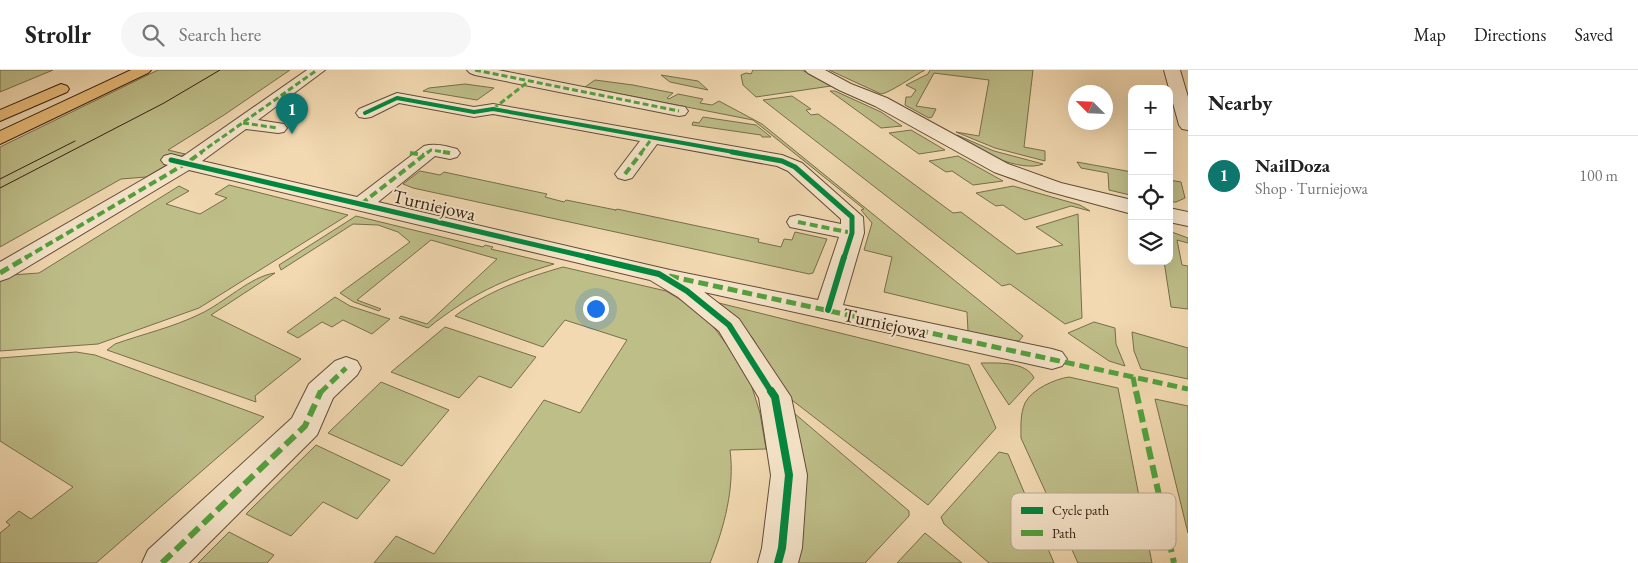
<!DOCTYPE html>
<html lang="en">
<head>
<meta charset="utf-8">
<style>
  body { margin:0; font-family:"EB Garamond",serif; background:#f6f6f6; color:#222 }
  .controls { position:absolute; right:15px; top:15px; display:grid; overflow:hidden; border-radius:10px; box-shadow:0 5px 20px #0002 }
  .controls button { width:45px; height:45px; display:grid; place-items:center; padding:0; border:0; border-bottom:1px solid #e0e0e0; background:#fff; color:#222; font:25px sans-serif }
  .compass { position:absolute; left:1068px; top:15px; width:45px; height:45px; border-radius:50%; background:#fff; box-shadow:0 5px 20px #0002; rotate:294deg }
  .you { position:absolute; left:595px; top:238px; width:18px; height:18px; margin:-12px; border:4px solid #fff; border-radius:50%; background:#1a73e8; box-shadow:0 0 0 8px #1a73e833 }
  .badge { display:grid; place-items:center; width:32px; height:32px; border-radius:50%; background:#0f766e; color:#fff; font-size:16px; font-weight:700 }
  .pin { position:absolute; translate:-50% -41px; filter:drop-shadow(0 1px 2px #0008) }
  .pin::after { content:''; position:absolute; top:26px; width:18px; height:15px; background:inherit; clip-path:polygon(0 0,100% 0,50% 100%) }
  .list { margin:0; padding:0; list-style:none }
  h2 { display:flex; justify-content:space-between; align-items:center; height:65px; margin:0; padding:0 20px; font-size:21px }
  h2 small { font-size:16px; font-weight:400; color:#767676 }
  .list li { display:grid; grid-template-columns:32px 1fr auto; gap:15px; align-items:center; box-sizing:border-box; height:80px; padding:0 20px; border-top:1px solid #e0e0e0 }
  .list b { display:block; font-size:19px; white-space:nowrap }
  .list p { margin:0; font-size:16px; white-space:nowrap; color:#767676 }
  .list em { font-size:16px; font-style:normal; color:#767676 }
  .icon { flex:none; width:28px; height:28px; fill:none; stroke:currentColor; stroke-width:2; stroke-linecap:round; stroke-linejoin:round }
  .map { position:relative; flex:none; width:1188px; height:493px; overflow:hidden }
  header { display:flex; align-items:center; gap:30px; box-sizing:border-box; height:70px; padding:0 25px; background:#fff; border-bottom:1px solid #e0e0e0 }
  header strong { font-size:24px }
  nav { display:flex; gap:28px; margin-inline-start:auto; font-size:18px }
  .search { width:350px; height:45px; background:#f6f6f6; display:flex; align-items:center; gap:12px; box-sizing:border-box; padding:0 18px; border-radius:28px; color:#767676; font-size:19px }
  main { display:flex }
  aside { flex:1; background:#fff }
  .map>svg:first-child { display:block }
  .green { fill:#bebe89; stroke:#786e4c }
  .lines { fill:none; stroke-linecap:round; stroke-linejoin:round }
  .minor-casing { stroke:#634c38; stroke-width:2 }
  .major-casing { stroke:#331d0f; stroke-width:2 }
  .minor { fill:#f7e6cc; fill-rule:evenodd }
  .major { fill:#e9bc78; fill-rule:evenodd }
  .tram { stroke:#331d0f; stroke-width:1 }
  .quiet-far3 { stroke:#52a23f; stroke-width:3; stroke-dasharray:6 3; stroke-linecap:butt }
  .quiet-far2 { stroke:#52a23f; stroke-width:4; stroke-dasharray:8 4; stroke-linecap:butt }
  .quiet-far1 { stroke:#52a23f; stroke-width:5; stroke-dasharray:10 5; stroke-linecap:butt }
  .quiet { stroke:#52a23f; stroke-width:6; stroke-dasharray:13 6; stroke-linecap:butt }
  .cycleway-far3-casing { stroke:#f7e6cc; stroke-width:5.5 }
  .cycleway-far2-casing { stroke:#f7e6cc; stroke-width:8 }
  .cycleway-far1-casing { stroke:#f7e6cc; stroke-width:9 }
  .cycleway-casing { stroke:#f7e6cc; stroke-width:11 }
  .cycleway-far3 { stroke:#00873e; stroke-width:4 }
  .cycleway-far2 { stroke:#00873e; stroke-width:5 }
  .cycleway-far1 { stroke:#00873e; stroke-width:6 }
  .cycleway { stroke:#00873e; stroke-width:8 }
  .labels { text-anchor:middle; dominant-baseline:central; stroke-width:4; stroke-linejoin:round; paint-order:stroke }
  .street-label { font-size:19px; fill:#331d0f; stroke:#f7e6cc }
  .key { fill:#f7e6cc; stroke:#bcaa93; stroke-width:1 }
  .key-label { font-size:14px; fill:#331d0f }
</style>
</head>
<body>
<header>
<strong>Strollr</strong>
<div class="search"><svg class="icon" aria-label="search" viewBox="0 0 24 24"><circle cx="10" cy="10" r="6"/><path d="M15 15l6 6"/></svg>Search here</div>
<nav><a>Map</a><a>Directions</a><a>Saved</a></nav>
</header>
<main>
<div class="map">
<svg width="1188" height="493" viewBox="0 0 1188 493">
  <rect width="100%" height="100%" fill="#f2d9b1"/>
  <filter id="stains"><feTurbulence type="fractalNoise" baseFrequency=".004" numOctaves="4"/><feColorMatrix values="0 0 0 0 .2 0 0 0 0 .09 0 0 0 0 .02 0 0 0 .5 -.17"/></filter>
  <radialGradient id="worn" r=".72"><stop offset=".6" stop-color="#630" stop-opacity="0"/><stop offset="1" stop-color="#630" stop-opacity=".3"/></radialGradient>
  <path class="green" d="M 0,0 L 53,0 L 0,22 Z
    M 158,0 L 290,0 L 224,45 L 168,80 L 185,84 L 146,107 L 121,109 L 0,177 L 0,77 Z
    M 753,0 L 802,0 L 831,16 L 756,27 L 743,15 L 741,5 L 746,3 L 751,4 Z
    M 829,0 L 925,0 C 915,5 890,23 881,24 Z
    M 930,0 L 1033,0 L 1024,77 L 1045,81 L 1045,91 L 995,78 L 956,62 L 979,66 L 989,10 L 934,3 L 916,36 L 936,39 L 932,47 L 929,48 L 905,35 L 906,27 L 911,27 L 916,20 L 906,15 L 928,4 Z
    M 661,5 L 698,11 L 708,20 L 670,12 Z
    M 595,10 L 633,15 L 673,23 L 667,28 L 669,29 L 678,24 L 703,29 L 700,33 L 712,35 L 719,31 L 762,54 L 1023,266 L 1019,271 L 973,267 L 968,261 L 967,242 L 884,222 L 892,187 L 864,180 L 872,153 L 861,140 L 864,139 L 753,50 L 585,17 Z
    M 465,14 L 494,18 L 477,30 L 423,21 L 429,18 Z
    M 835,21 L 881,42 L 902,56 L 881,58 L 830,21 Z
    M 792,26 L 811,39 L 806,40 L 811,45 L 818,44 L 831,53 L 953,143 L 961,142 L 1017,184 L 1063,175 L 1036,157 L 1078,144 L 1082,248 L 1065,254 L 1010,214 L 1002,216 L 763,30 Z
    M 703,47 L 756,55 L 771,67 L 762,67 L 761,65 L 692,55 L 693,52 L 699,53 Z
    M 911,60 L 945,80 L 919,84 L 889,63 Z
    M 957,65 L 994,81 L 1043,94 C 1021,103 974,81 957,65 Z
    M 958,86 L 1003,111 L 973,115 L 952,101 L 946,102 L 929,91 Z
    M 1077,92 L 1132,102 L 1132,116 L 1129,116 L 1130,125 L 1109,120 L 1108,103 L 1081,98 Z
    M 420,101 L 440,105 L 444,102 L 547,124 L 545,127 L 564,132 L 566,130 L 616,140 L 615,141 L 617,139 L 759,169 L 758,172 L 781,177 L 784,169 L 792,170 L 795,162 L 827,169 L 813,203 L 809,204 L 413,118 L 403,114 Z
    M 1169,110 L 1181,112 L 1185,128 L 1176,132 L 1169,132 Z
    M 229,115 L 348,145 L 199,238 L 98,274 L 0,281 L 0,212 L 11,205 L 39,203 L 179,116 L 189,121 L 166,134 L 200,144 L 227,128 L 215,124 Z
    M 1013,116 L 1080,135 L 1090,141 L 1071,136 L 1025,150 L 1003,135 L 996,136 L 976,123 Z
    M 356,146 L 483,177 L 485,175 L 493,177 L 491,179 L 554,194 C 504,209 469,225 428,258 L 399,248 L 401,246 L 427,254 L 497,189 L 431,170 L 357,230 L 381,239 L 379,241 L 354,232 L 340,223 L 410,172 L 398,162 L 378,155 L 353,154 L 281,200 L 279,195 Z
    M 1169,161 L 1188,168 L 1188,173 L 1177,170 L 1182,195 L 1188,196 L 1188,239 L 1171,237 L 1164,191 L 1169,191 Z
    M 563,197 L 666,221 L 696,239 L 716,260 L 737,289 L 751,314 L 760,343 L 766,379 L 730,380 C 735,418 724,458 710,493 L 374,493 L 396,466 L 434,484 L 544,330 L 580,343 L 627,270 L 565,250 L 543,277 L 455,246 C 487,221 525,208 563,197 Z
    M 275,203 L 211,245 L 301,289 L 255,326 L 256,332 L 107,280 L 115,274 C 143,264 174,257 200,244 C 224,233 251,206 275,203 Z
    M 335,227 L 350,236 L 390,249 L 372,264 L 343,250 L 332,257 L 322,252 L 298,268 L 287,262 Z
    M 719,233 L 969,295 L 996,358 L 928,435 L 788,327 L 752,267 Z
    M 1094,252 L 1115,258 L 1116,274 L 1125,296 L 1109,291 L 1068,263 Z
    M 445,257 L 536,287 L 511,318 L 479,306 L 459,328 L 391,302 Z
    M 1132,262 L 1188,278 L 1188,309 L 1141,299 L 1134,281 Z
    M 76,282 L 95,285 L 264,347 L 96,493 L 0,493 L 0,463 L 10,455 L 6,452 L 19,441 L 31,449 L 73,417 L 0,371 L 0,288 Z
    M 981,293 C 996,293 1026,291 1034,308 L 1009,335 Z
    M 1069,307 L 1118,318 L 1152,493 L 1078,493 L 1021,368 C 1021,357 1020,344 1025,333 C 1032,319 1055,309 1069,307 Z
    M 381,312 L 449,340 L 402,396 L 328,363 Z
    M 1155,329 L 1188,336 L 1188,463 Z
    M 794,343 L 909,441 L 909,446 L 865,493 L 794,493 Z
    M 316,375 L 390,410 L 357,449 L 323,432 L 291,466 L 246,444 Z
    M 999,382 L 1008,384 L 1054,493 L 989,493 L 944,454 L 941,447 Z
    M 229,462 L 274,485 L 267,493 L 198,493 Z
    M 925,463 L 962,493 L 897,493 Z"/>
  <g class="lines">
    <g class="minor-casing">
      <path id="minor" d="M 307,0 L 325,0 L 258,50 L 284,54 L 287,58 L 284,62 L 278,63 L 246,59 L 202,91 L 357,127 L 424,76 C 435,73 446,76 457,79 L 460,83 L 457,87 L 450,89 L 435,86 L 378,132 L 670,200 L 818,230 L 839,167 L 790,157 L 787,152 L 790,147 L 798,145 L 841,154 L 841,149 L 788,101 L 777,96 L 657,74 L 632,108 L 625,110 L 618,108 L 615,104 L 640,71 L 493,44 L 474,47 L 399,33 L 371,47 L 365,48 L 359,47 L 356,43 L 359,39 L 397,23 L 474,37 L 493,34 L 782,85 L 802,93 L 863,147 L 864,163 L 843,235 L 1052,279 L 1062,282 L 1067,289 L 1062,296 L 1052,299 L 704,222 L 739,249 L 791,327 L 807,405 L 802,478 L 798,493 L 758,493 L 762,478 L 771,405 L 759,328 L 719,261 L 678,227 L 650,210 L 189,100 L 9,208 L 0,211 L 0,192 L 168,95 L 164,94 L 161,90 L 164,86 L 171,84 L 182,87 Z
        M 467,0 L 498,0 L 679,36 L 685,37 L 688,41 L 685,45 L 679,46 L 475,5 L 470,3 Z
        M 805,0 L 825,0 L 851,14 L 887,28 L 1008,94 L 1061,113 L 1132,130 L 1132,144 L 1047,121 L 994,102 L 875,36 L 839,20 L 808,3 Z
        M 1164,0 L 1180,0 L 1188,27 L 1188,60 L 1182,59 L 1179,55 Z
        M 1169,138 L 1188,142 L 1188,156 L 1169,152 Z
        M 346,287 L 357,291 L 361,298 L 357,305 L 333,328 L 317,365 L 189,493 L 142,493 L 148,480 L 292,348 L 309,314 L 335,291 Z"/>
    </g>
    <g class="major-casing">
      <path id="major" d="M 131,0 L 151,0 L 148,3 L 0,74 L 0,61 Z
        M 61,14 L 67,16 L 69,19 L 67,22 L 0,51 L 0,40 Z"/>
    </g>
    <use href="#minor" class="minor"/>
    <use href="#major" class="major"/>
    <path class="tram" d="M 0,109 L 75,71
      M 0,118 L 164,33 L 220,0"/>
    <path class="quiet-far3" d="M 475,0 L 679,41
      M 493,39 L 529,11
      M 243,53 L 278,58
      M 200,83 L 317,0
      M 427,83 L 431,80 L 450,83
      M 641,83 L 653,67"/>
    <path class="quiet-far2" d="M 443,82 L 450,83
      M 410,83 L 424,85
      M 625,104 L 642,82
      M 361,134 L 428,82
      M 798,152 L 852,163
      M 25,188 L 185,94 L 202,82"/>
    <path class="quiet-far1" d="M 0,203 L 27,187
      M 669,206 L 1188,319
      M 1133,307 L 1136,323
      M 320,323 L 346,298"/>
    <path class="quiet" d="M 1136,321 L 1174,493
      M 162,493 L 305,356 L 321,321"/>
    <g class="cycleway-far3-casing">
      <path id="cycleway-far3" d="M 365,43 L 397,28 L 474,42 L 493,39 L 739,83"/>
    </g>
    <g class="cycleway-far2-casing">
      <path id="cycleway-far2" d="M 732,82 L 782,91 L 795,97 L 852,147 L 852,163 L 844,188
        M 171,90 L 592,188"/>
    </g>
    <g class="cycleway-far1-casing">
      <path id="cycleway-far1" d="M 587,187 L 659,204 L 687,221 L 729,255 L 772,323
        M 828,240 L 844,187"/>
    </g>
    <g class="cycleway-casing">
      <path id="cycleway" d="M 771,321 L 775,327 L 789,405 L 782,478 L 778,493"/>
    </g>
    <use href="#cycleway-far3" class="cycleway-far3"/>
    <use href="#cycleway-far2" class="cycleway-far2"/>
    <use href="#cycleway-far1" class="cycleway-far1"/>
    <use href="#cycleway" class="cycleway"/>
  </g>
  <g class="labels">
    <g class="street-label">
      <text transform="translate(434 135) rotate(13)">Turniejowa</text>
      <text transform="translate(885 253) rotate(12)">Turniejowa</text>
    </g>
  </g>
  <rect x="1011" y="423" width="165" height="57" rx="8" class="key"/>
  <rect x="1021" y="437" width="22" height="7" fill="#00873e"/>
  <rect x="1021" y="460" width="22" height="6" fill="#52a23f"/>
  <g class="key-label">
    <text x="1052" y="445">Cycle path</text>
    <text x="1052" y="468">Path</text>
  </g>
  <rect width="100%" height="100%" filter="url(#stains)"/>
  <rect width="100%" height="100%" fill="url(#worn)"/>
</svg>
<div class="controls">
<button>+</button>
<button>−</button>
<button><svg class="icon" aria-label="locate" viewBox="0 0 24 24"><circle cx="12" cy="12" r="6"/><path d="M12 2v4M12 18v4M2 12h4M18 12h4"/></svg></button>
<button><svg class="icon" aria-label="layers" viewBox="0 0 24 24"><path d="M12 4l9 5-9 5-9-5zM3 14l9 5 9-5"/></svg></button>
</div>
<svg class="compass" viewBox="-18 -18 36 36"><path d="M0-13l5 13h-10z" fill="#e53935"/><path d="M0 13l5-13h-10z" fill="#767676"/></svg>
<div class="you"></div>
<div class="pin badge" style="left:292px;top:64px">1</div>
</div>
<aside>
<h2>Nearby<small></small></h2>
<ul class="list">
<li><span class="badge">1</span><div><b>NailDoza</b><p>Shop · Turniejowa</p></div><em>100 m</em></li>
</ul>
</aside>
</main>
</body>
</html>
